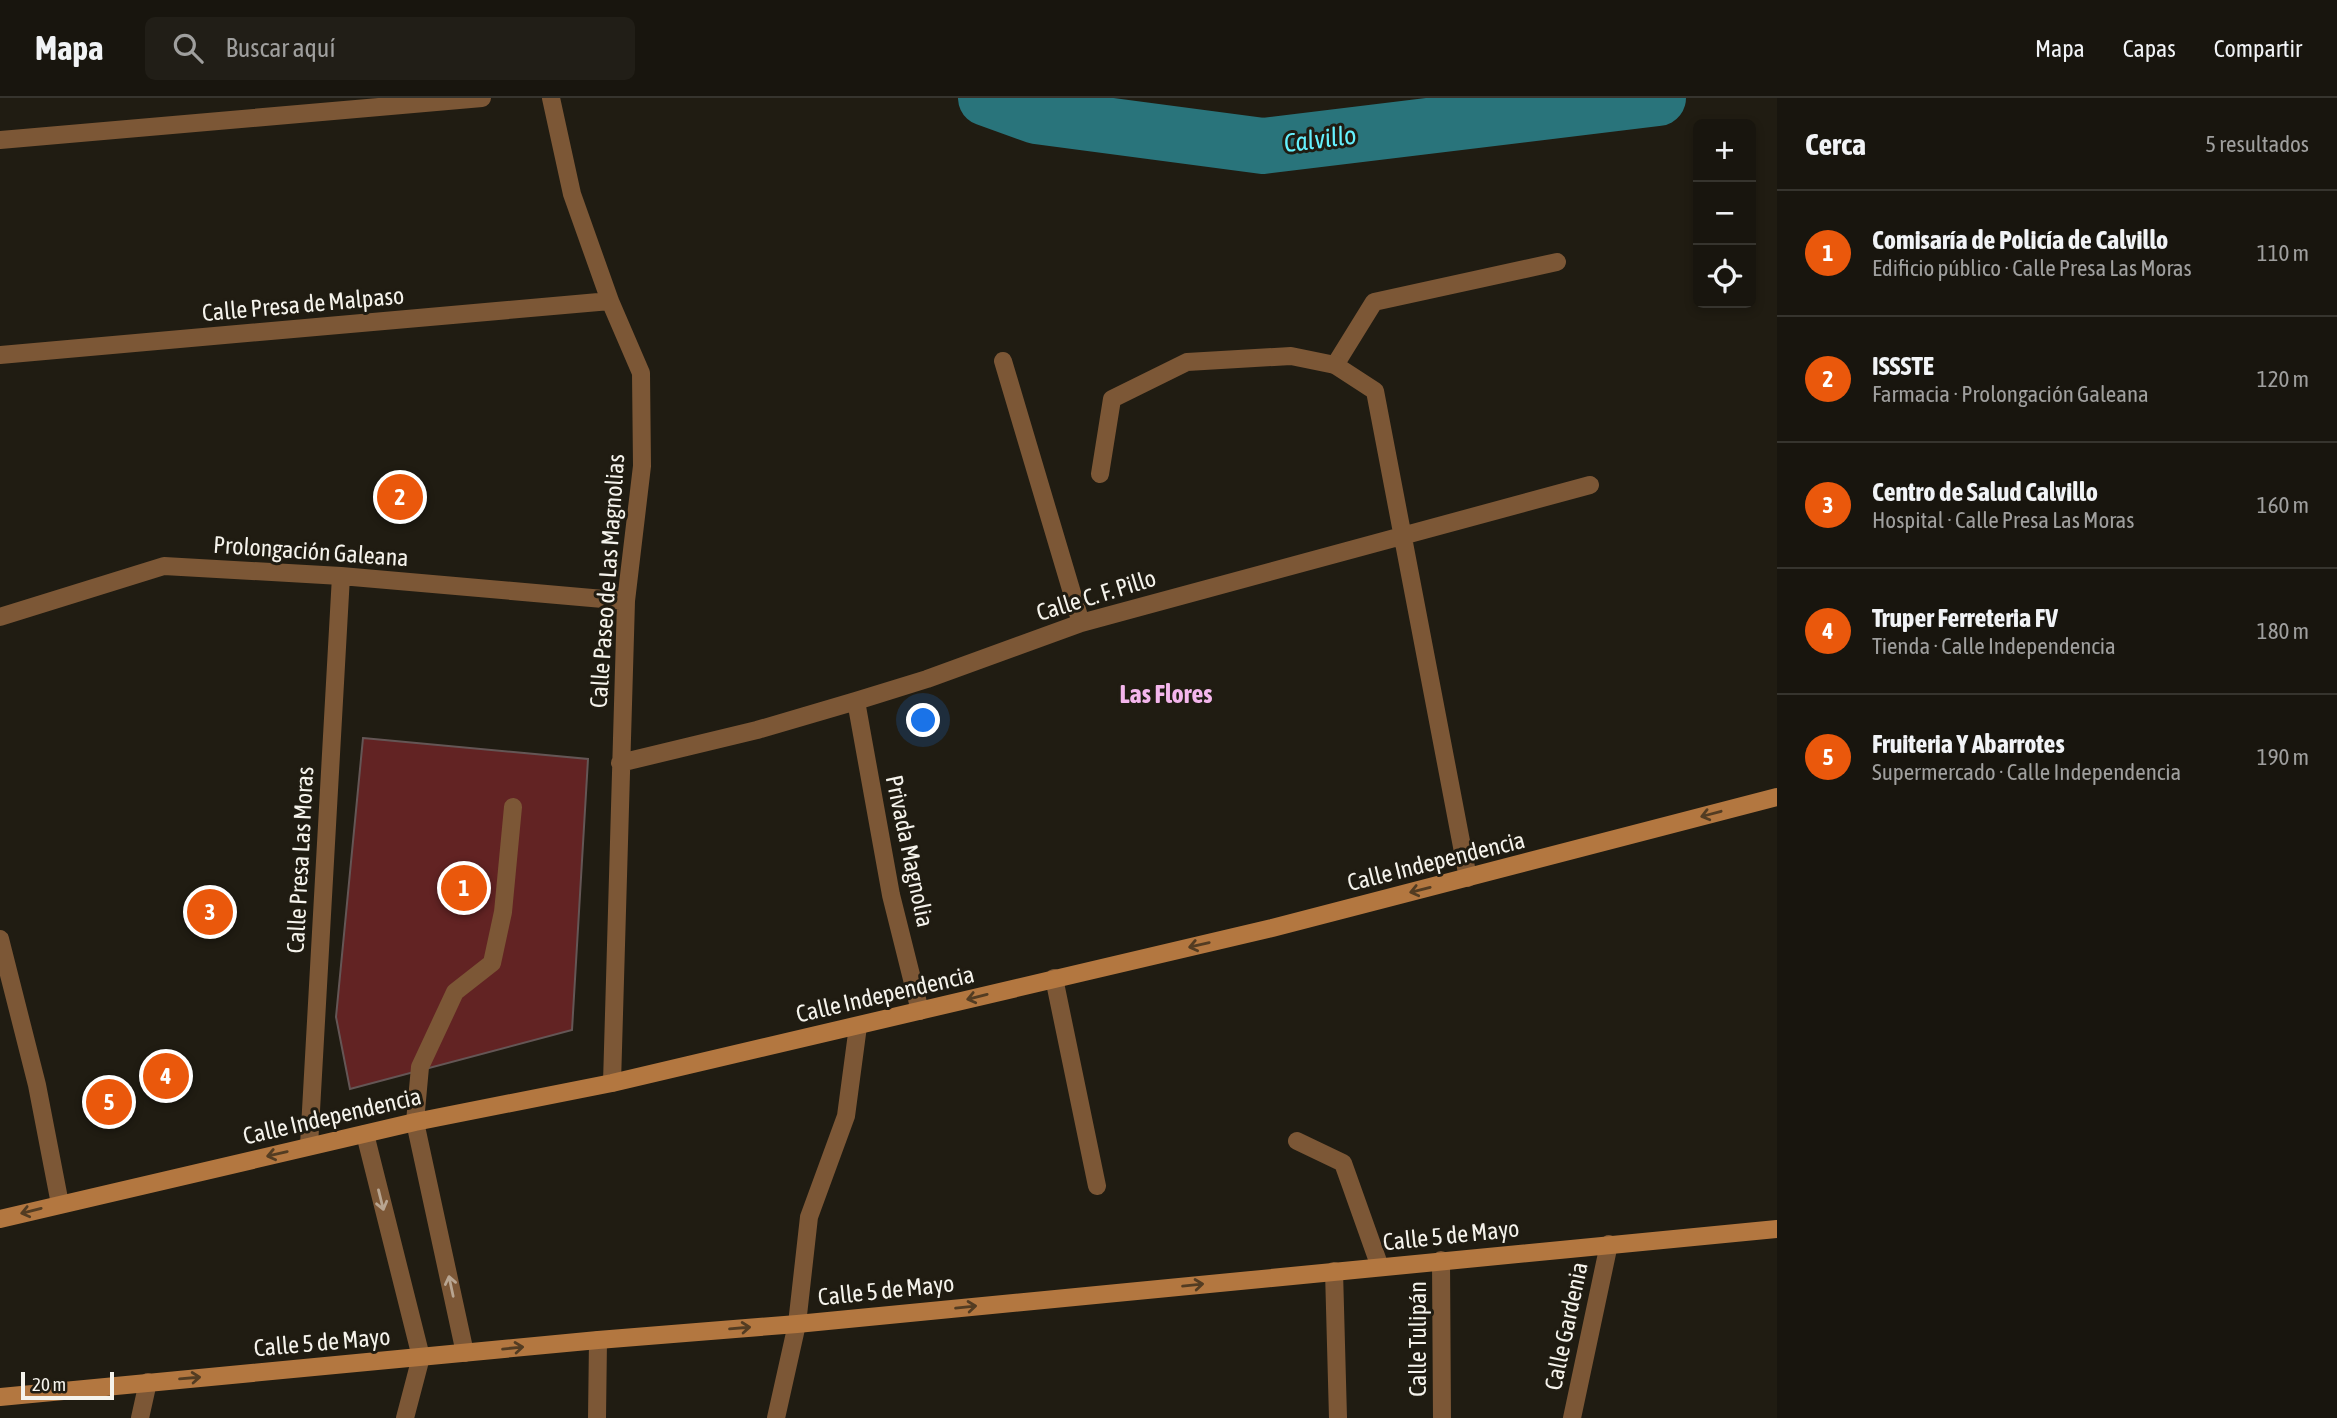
<!DOCTYPE html>
<html lang="es">
<head>
<meta charset="utf-8">
<style>
  body { margin:0; font-family:"Asap Condensed",sans-serif; background:#211e17; color:#f1f3f6 }
  .controls { position:absolute; right:21px; top:21px; display:grid; overflow:hidden; border-radius:10px; box-shadow:0 4px 10px #0003 }
  .controls button { width:63px; height:63px; display:grid; place-items:center; padding:0; border:0; border-bottom:2px solid #36342e; background:#18150e; color:#f1f3f6; font:35px sans-serif }
  .scale { position:absolute; left:21px; bottom:18px; width:93px; box-sizing:border-box; padding-left:7px; border:4px solid #f5f3ec; border-top:0; font-size:19px; line-height:24px; white-space:nowrap; color:#f5f3ec; -webkit-text-stroke:5px #201c12; paint-order:stroke }
  .you { position:absolute; left:924px; top:623px; width:24px; height:24px; margin:-18px; border:5px solid #fff; border-radius:50%; background:#1a73e8; box-shadow:0 0 0 10px #1a73e833 }
  .badge { display:grid; place-items:center; width:46px; height:46px; border-radius:50%; background:#ea580c; color:#fff; font-size:23px; font-weight:700 }
  .pin { position:absolute; translate:-50% -50%; border:4px solid #fff; box-shadow:0 2px 7px #0006 }
  .list { margin:0; padding:0; list-style:none }
  h2 { display:flex; justify-content:space-between; align-items:center; height:91px; margin:0; padding:0 28px; font-size:30px }
  h2 small { font-size:23px; font-weight:400; color:#9f9f9e }
  .list li { display:grid; grid-template-columns:46px 1fr auto; gap:21px; align-items:center; box-sizing:border-box; height:126px; padding:0 28px; border-top:2px solid #36342e }
  .list b { display:block; font-size:26px; white-space:nowrap }
  .list p { margin:0; font-size:23px; white-space:nowrap; color:#9f9f9e }
  .list em { font-size:23px; font-style:normal; color:#9f9f9e }
  .icon { flex:none; width:38px; height:38px; fill:none; stroke:currentColor; stroke-width:2; stroke-linecap:round; stroke-linejoin:round }
  .map { position:relative; flex:none; width:1777px; height:1320px; overflow:hidden }
  header { display:flex; align-items:center; gap:42px; box-sizing:border-box; height:98px; padding:0 35px; background:#18150e; border-bottom:2px solid #36342e }
  header strong { font-size:33px }
  nav { display:flex; gap:38px; margin-inline-start:auto; font-size:24px }
  .search { width:490px; height:63px; background:#211e17; display:flex; align-items:center; gap:18px; box-sizing:border-box; padding:0 24px; border-radius:10px; color:#9f9f9e; font-size:26px }
  main { display:flex }
  aside { flex:1; background:#18150e }
  .map>svg:first-child { display:block }
  .lines { fill:none; stroke-linecap:round; stroke-linejoin:round }
  .river { stroke:#29747b; stroke-width:56 }
  .building { fill:#622323; stroke:#645655; stroke-width:2 }
  .lane { stroke:#7c5736; stroke-width:18 }
  .street { stroke:#7c5736; stroke-width:18 }
  .secondary { stroke:#b37740; stroke-width:18 }
  .oneway { stroke:#533c22 }
  .oneway2 { stroke:#b8a591 }
  .labels { text-anchor:middle; dominant-baseline:central; stroke-width:6; stroke-linejoin:round; paint-order:stroke }
  .street-label { font-size:24px; fill:#f5f3ec; stroke:#201c12 }
  .water-label { font-size:26px; font-style:italic; fill:#65f1fe; stroke:#201c12 }
  .neighbourhood-label { font-size:26px; font-weight:bold; fill:#f4b6ec; stroke:#201c12 }
</style>
</head>
<body>
<header>
<strong>Mapa</strong>
<div class="search"><svg class="icon" aria-label="search" viewBox="0 0 24 24"><circle cx="10" cy="10" r="6"/><path d="M15 15l6 6"/></svg>Buscar aquí</div>
<nav><a>Mapa</a><a>Capas</a><a>Compartir</a></nav>
</header>
<main>
<div class="map">
<svg width="1777" height="1320" viewBox="0 0 1777 1320">
  <rect width="100%" height="100%" fill="#201c12"/>
  <g class="lines">
    <path class="river" d="M 986,0 L 1036,18 L 1263,48 L 1658,0"/>
  </g>
  <path class="building" d="M 363,640 L 588,661 L 572,932 L 350,991 L 336,919 Z"/>
  <g class="lines">
    <path class="lane" d="M 1335,267 L 1374,204 L 1557,164
      M 0,841 L 37,987 L 60,1106
      M 415,1024 L 420,969 L 455,894 L 492,865 L 503,814 L 513,709
      M 1297,1043 L 1343,1065 L 1380,1169
      M 1441,1162 L 1442,1320
      M 1334,1173 L 1338,1320
      M 1572,1320 L 1609,1146"/>
    <path class="street" d="M 551,0 L 572,96 L 610,203 L 641,275 L 642,368 L 626,503 L 612,985
      M 0,42 L 482,0
      M 0,257 L 610,203
      M 1003,263 L 1081,525
      M 1100,376 L 1112,301 L 1187,264 L 1291,258 L 1335,267 L 1375,293 L 1468,780
      M 0,519 L 164,468 L 341,478 L 626,503
      M 856,603 L 891,797 L 920,913
      M 620,665 L 757,632 L 856,603 L 927,581 L 1081,525 L 1590,387
      M 1054,880 L 1097,1088
      M 415,1024 L 465,1255
      M 365,1036 L 421,1259 L 405,1320
      M 309,1048 L 341,478
      M 140,1320 L 148,1284
      M 597,1320 L 598,1242
      M 776,1320 L 797,1226 L 809,1119 L 846,1018 L 858,928"/>
    <path class="secondary" d="M 0,1121 L 415,1024 L 612,985 L 1272,830 L 1777,699
      M 0,1299 L 598,1242 L 797,1226 L 1777,1131"/>
  </g>
  <defs><path id="oneway-shaft" d="M-6 0H5M1.5-3L5.5 0L1.5 3" fill="none" stroke-width="1.6" stroke-linecap="round" stroke-linejoin="round" transform="scale(1.75)"/></defs>
  <g class="oneway">
    <use href="#oneway-shaft" transform="translate(1711 716) rotate(165)"/>
    <use href="#oneway-shaft" transform="translate(1420 792) rotate(166)"/>
    <use href="#oneway-shaft" transform="translate(1199 847) rotate(167)"/>
    <use href="#oneway-shaft" transform="translate(977 899) rotate(166)"/>
    <use href="#oneway-shaft" transform="translate(277 1056) rotate(167)"/>
    <use href="#oneway-shaft" transform="translate(31 1113) rotate(166)"/>
    <use href="#oneway-shaft" transform="translate(1193 1187) rotate(-6)"/>
    <use href="#oneway-shaft" transform="translate(966 1209) rotate(-6)"/>
    <use href="#oneway-shaft" transform="translate(740 1230) rotate(-5)"/>
    <use href="#oneway-shaft" transform="translate(513 1250) rotate(-6)"/>
    <use href="#oneway-shaft" transform="translate(190 1280) rotate(-5)"/>
  </g>
  <g class="oneway2">
    <use href="#oneway-shaft" transform="translate(381 1102) rotate(76)"/>
    <use href="#oneway-shaft" transform="translate(451 1188) rotate(-102)"/>
  </g>
  <g class="labels">
    <g class="street-label">
      <text transform="translate(303 206) rotate(-5)">Calle Presa de Malpaso</text>
      <text transform="translate(311 453) rotate(4)">Prolongación Galeana</text>
      <text transform="translate(607 483) rotate(-86)">Calle Paseo de Las Magnolias</text>
      <text transform="translate(1096 497) rotate(-17)">Calle C. F. Pillo</text>
      <text transform="translate(910 753) rotate(78)">Privada Magnolia</text>
      <text transform="translate(300 762) rotate(-87)">Calle Presa Las Moras</text>
      <text transform="translate(1436 763) rotate(-14)">Calle Independencia</text>
      <text transform="translate(885 896) rotate(-13)">Calle Independencia</text>
      <text transform="translate(332 1018) rotate(-13)">Calle Independencia</text>
      <text transform="translate(1451 1137) rotate(-6)">Calle 5 de Mayo</text>
      <text transform="translate(886 1192) rotate(-6)">Calle 5 de Mayo</text>
      <text transform="translate(1566 1228) rotate(-78)">Calle Gardenia</text>
      <text transform="translate(1417 1241) rotate(-90)">Calle Tulipán</text>
      <text transform="translate(322 1244) rotate(-5)">Calle 5 de Mayo</text>
    </g>
    <g class="water-label">
      <text transform="translate(1320 41) rotate(-7)">Calvillo</text>
    </g>
    <g class="neighbourhood-label">
      <text x="1166" y="596">Las Flores</text>
    </g>
  </g>
</svg>
<div class="controls">
<button>+</button>
<button>−</button>
<button><svg class="icon" aria-label="locate" viewBox="0 0 24 24"><circle cx="12" cy="12" r="6"/><path d="M12 2v4M12 18v4M2 12h4M18 12h4"/></svg></button>
</div>
<div class="scale">20 m</div>
<div class="you"></div>
<div class="pin badge" style="left:464px;top:790px">1</div>
<div class="pin badge" style="left:400px;top:399px">2</div>
<div class="pin badge" style="left:210px;top:814px">3</div>
<div class="pin badge" style="left:166px;top:978px">4</div>
<div class="pin badge" style="left:109px;top:1004px">5</div>
</div>
<aside>
<h2>Cerca<small>5 resultados</small></h2>
<ul class="list">
<li><span class="badge">1</span><div><b>Comisaría de Policía de Calvillo</b><p>Edificio público · Calle Presa Las Moras</p></div><em>110 m</em></li>
<li><span class="badge">2</span><div><b>ISSSTE</b><p>Farmacia · Prolongación Galeana</p></div><em>120 m</em></li>
<li><span class="badge">3</span><div><b>Centro de Salud Calvillo</b><p>Hospital · Calle Presa Las Moras</p></div><em>160 m</em></li>
<li><span class="badge">4</span><div><b>Truper Ferreteria FV</b><p>Tienda · Calle Independencia</p></div><em>180 m</em></li>
<li><span class="badge">5</span><div><b>Fruiteria Y Abarrotes</b><p>Supermercado · Calle Independencia</p></div><em>190 m</em></li>
</ul>
</aside>
</main>
</body>
</html>
